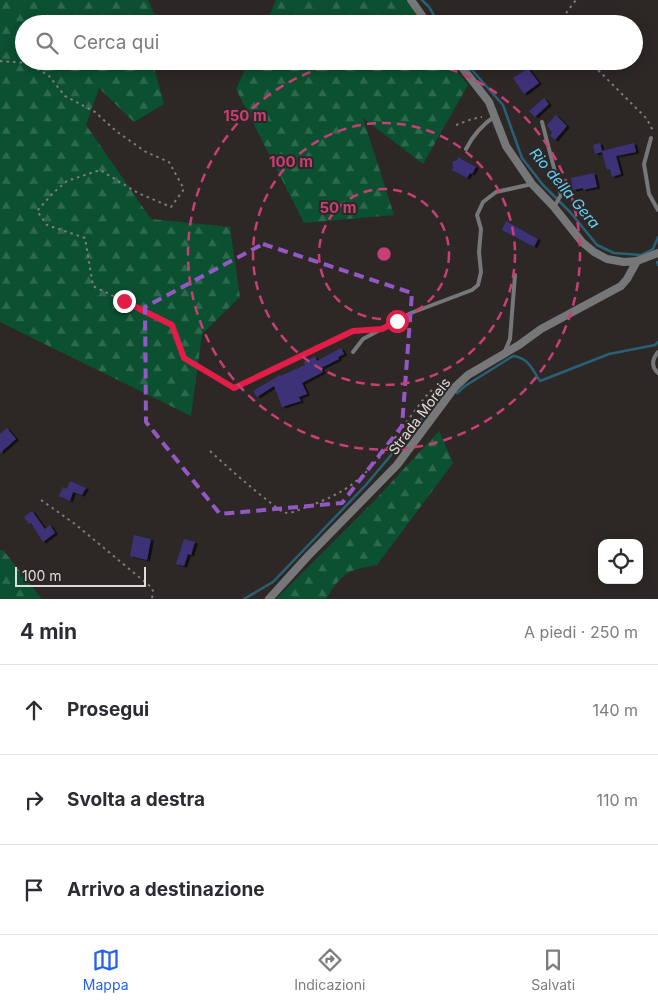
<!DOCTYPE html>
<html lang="it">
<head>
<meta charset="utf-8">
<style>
  body { margin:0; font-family:Inter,sans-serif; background:#f7f7f7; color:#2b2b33 }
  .controls { position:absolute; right:15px; bottom:15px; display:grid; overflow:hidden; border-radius:10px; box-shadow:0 2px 12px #0003 }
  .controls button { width:45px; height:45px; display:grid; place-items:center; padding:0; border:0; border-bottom:1px solid #e1e1e2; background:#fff; color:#2b2b33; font:25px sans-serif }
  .scale { position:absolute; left:15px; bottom:12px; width:131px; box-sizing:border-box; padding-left:5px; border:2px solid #e0dcdb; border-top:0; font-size:14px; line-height:18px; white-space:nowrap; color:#e0dcdb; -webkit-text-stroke:4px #2d2826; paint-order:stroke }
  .stop { position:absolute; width:15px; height:15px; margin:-11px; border:4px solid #e11d48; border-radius:50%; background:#fff }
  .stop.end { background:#e11d48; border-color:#fff; box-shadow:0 1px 5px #0008 }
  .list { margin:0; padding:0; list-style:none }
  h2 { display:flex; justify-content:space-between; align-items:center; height:65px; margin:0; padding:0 20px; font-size:21px }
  h2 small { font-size:16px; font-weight:400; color:#7c7c81 }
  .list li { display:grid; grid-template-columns:32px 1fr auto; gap:15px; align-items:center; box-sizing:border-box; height:90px; padding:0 20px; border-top:1px solid #e1e1e2 }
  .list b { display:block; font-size:19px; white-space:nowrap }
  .list em { font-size:16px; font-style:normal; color:#7c7c81 }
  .icon { flex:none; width:28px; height:28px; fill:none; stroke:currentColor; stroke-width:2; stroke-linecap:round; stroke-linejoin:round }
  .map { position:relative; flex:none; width:658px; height:599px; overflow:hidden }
  .search { position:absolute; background:#fff; box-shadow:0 2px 12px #0003; left:15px; right:15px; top:15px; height:55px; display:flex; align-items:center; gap:12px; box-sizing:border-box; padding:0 18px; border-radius:28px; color:#7c7c81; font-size:19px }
  .sheet { height:335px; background:#fff }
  nav { display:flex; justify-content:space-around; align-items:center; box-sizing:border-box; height:70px; border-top:1px solid #e1e1e2; background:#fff; font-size:14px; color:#7c7c81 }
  nav a { display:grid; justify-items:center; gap:2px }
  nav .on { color:#2563eb }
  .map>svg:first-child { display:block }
  .forest { fill:url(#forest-firs) }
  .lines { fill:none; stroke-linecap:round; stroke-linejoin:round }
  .stream { stroke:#286176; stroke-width:2.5 }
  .building { fill:#3c3277; filter:url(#shadow) }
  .path { stroke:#807b79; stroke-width:2; stroke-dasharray:2.5 4; stroke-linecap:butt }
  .lane { stroke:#757779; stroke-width:4 }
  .street { stroke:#757779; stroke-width:8 }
  .route { stroke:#e11d48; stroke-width:6 }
  .marked { fill:none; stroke:#9458c6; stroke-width:4; stroke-dasharray:10 6; stroke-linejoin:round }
  .ring { fill:none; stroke:#c83f75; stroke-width:2.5; stroke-dasharray:9 6 }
  .labels { text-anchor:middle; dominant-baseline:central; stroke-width:4; stroke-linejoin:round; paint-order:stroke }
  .street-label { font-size:14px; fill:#e0dcdb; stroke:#2d2826 }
  .water-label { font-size:15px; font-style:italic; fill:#62cff7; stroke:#2d2826 }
  .centre { fill:#c83f75; stroke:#2d2826; stroke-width:2.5 }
  .ring-label { font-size:15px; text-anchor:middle; font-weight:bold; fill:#c83f75; stroke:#2d2826; stroke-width:4; stroke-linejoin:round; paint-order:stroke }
</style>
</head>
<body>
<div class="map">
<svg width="658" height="599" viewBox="0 0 658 599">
  <defs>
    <pattern id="forest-firs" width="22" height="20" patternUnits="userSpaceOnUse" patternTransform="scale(1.25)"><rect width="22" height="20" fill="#0b5030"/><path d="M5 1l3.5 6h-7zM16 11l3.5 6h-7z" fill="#2e694d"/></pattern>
    <filter id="shadow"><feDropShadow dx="3" dy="1.5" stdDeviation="0" flood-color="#0009"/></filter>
  </defs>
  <rect width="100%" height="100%" fill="#2d2826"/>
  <path class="forest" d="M 0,0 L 148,0 L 159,24 L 24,24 L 24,61 L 156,61 L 155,71 L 164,104 L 134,122 L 99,88 L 86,125 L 151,219 L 230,227 L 240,297 L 202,334 L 191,416 L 0,322 Z
    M 276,0 L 406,0 L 423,24 L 266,24 Z
    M 249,61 L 450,61 L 468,85 L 423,164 L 363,118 L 394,215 L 304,223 L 236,89 Z
    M 439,431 L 453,463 L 377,565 C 347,570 342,573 326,599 L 276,599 L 376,499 Z
    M 0,550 L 3,550 L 42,599 L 0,599 Z"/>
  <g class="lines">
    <path class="stream" d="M 422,0 L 429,7 L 439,24
      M 464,61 L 503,105 L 522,158 L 543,185 L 571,213 L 597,245 L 614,253 L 641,255 L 653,249 L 658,237
      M 657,262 L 658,265
      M 457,393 L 465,386 L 513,356 C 529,358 532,369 540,381 L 609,354 L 655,345 L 658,342
      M 244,599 L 273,582 L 365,486 L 446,390"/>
  </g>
  <path class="building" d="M 528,68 L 539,83 L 524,94 L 513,78 Z
    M 544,98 L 549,104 L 535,117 L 529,111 Z
    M 556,115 L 567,126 L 555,140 L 550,136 L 552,133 L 547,125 Z
    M 600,143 L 602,151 L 634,143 L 636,152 L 616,156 L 621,174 L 612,177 L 610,169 L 607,170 L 602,152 L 595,154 L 593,145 Z
    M 458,157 L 476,167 L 472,174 L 470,173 L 467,178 L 452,170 L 453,167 L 452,162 L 457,160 Z
    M 594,173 L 597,187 L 583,190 L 583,188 L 573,190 L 571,178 Z
    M 506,221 L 538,239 L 534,247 L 502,230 Z
    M 341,348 L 344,354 L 338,357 L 339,359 L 321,368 L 323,372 L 302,383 L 307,394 L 299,397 L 301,401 L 282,407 L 274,386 L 257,397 L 253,391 L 280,375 L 281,376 L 305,365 L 304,362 L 315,356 L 317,361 Z
    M 7,428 L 16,439 L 0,453 L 0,434 Z
    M 70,481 L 86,488 L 82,495 L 73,492 L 70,501 L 59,496 L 63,487 L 67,489 Z
    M 32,511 L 45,529 L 50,525 L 55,533 L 43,542 L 31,523 L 29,524 L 24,517 Z
    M 134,535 L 151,539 L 147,560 L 130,556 Z
    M 184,539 L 195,542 L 191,555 L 188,554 L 184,566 L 176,564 Z"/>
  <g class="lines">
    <path class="path" d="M 560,24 L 560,21 L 576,0
      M 0,61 L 28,63 L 49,76 L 65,96 L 95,112 L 116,131 L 146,152 L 169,162 L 184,189 L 171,207 L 138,193 L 100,170 L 67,181 L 53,193 L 37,211 L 47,225 L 85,238 L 93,286 L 172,325 L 184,358 L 234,387 L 353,331 L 365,330
      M 589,61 L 647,119 L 653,131 L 652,133
      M 456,125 L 472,119 L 482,117
      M 210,451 C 234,473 258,494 284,513 L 293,512 C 309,506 327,500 342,491 C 374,473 403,425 426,396 L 433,389 L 446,387
      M 41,500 L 75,524 L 151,587 L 153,591 L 152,599"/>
    <path class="lane" d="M 542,122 L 561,195 L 554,207
      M 651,138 L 644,164 L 649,194 L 658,210
      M 466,149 C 473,135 482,125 495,116
      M 505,351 L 510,339 L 515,275
      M 353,352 L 363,339 L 411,313 L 472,290 L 478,285 L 481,272 L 479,252 L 481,229 L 477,215 L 483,202 L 496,192 L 532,184
      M 658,352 C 652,359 651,367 658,373"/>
    <path class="street" d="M 411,0 L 428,24
      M 457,61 L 489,102 L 506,146 L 532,184 L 554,207 L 582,242 L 594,252 L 607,259 L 624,262 L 637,261 L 658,253
      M 269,599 L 308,556 L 397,465 L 455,387 L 468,375 L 519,345 L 541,329 L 621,286 L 627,279 L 637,261"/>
  </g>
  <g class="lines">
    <path class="route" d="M 124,301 L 172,325 L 184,358 L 234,388 L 353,331 L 382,329 L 397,321"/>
  </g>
  <path class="marked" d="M 263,244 L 412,293 L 402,426 L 342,503 L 220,514 L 146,422 L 145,307 Z"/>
  <g class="ring">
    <circle cx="384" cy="254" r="65"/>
    <circle cx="384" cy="254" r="131"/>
    <path d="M420 61A196 196 0 1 1 348 61"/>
  </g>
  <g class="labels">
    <g class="street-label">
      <text transform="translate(419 416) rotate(-53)">Strada Moreis</text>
    </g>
    <g class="water-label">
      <text transform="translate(565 188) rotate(50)">Rio della Gera</text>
    </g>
  </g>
  <circle cx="384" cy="254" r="8" class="centre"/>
  <g class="ring-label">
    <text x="245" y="121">150 m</text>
    <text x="291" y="167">100 m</text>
    <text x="338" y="213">50 m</text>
  </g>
</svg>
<div class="controls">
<button><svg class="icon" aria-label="locate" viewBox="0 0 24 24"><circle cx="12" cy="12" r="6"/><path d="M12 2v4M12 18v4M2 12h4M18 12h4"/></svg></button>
</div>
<div class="scale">100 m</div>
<div class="stop" style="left:397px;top:321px"></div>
<div class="stop end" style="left:124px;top:301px"></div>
<div class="search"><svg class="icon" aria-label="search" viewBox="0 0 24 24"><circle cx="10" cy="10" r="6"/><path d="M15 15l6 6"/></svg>Cerca qui</div>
</div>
<section class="sheet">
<h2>4 min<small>A piedi · 250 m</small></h2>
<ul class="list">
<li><svg class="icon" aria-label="ahead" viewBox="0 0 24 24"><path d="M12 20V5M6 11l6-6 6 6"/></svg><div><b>Prosegui</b></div><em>140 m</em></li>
<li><svg class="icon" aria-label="right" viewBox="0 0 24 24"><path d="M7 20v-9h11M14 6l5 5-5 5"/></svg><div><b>Svolta a destra</b></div><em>110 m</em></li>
<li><svg class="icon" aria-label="arrive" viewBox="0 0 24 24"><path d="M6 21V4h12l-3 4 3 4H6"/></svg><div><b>Arrivo a destinazione</b></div></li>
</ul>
</section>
<nav>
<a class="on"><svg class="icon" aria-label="map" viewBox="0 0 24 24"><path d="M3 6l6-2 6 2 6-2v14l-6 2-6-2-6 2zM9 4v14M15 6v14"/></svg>Mappa</a>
<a><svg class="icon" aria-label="directions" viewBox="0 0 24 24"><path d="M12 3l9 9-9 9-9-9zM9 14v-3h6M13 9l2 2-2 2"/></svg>Indicazioni</a>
<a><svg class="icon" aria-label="saved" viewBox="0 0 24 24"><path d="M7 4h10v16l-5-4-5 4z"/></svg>Salvati</a>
</nav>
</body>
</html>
